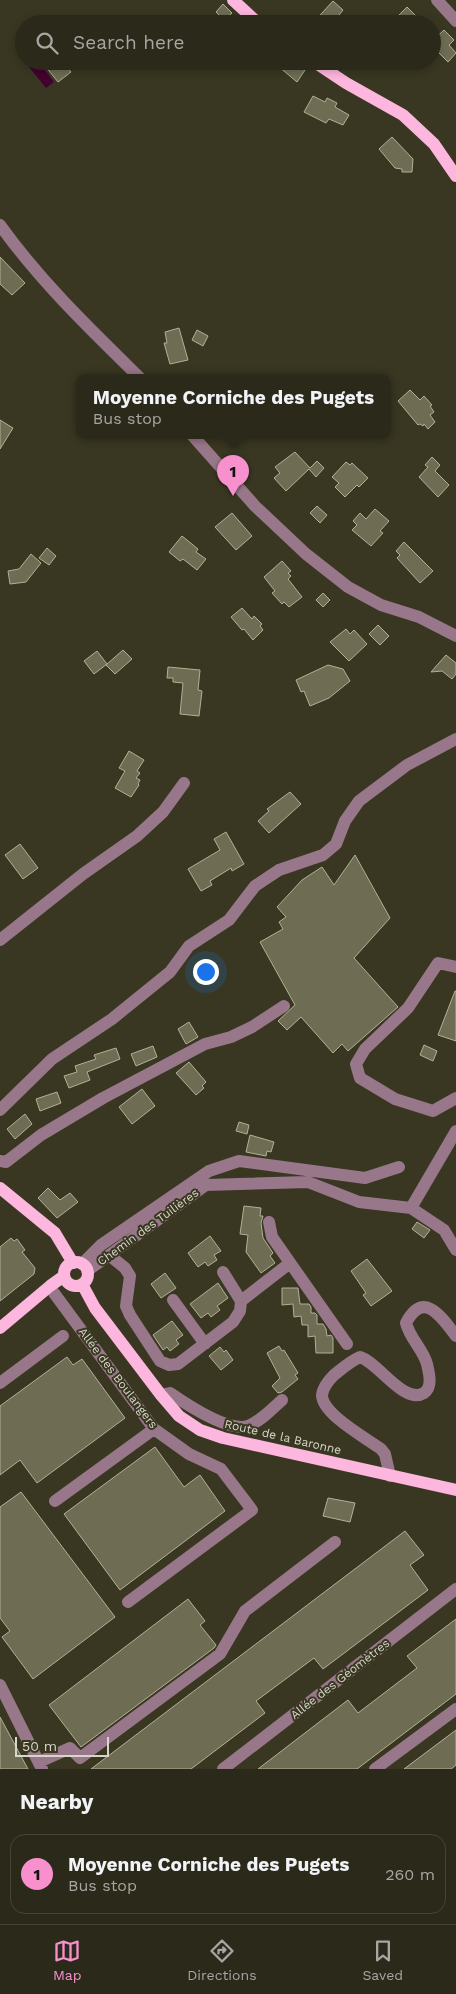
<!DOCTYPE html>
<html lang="en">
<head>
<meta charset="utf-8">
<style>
  body { margin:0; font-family:"Work Sans",sans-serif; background:#333122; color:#f1f3f6 }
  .scale { position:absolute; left:15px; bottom:12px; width:94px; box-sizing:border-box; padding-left:5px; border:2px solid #d7d7c9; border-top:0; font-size:14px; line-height:18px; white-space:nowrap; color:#d7d7c9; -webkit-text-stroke:4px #393721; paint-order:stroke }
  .you { position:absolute; left:205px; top:971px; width:18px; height:18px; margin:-12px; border:4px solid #fff; border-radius:50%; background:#1a73e8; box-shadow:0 0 0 8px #1a73e833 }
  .badge { display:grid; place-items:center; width:32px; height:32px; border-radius:50%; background:#f790cd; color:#111; font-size:16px; font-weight:700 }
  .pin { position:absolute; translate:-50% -41px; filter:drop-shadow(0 1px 2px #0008) }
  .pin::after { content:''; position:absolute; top:26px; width:18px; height:15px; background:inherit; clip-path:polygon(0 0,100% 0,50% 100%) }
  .popup { position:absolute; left:76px; top:374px; width:315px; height:65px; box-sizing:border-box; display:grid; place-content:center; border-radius:10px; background:#2b2919; filter:drop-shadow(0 1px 4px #0005); font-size:16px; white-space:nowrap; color:#a6a6a2 }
  .popup b { font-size:19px; color:#f1f3f6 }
  .popup::after { content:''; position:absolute; left:50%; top:100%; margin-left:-10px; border:10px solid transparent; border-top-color:#2b2919 }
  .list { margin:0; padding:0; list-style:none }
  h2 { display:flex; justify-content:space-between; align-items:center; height:65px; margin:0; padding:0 20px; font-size:21px }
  h2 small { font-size:16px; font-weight:400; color:#a6a6a2 }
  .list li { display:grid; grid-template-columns:32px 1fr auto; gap:15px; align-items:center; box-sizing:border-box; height:80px; margin:0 10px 10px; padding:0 10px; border:1px solid #474538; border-radius:15px }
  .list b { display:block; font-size:19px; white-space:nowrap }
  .list p { margin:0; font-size:16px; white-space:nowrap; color:#a6a6a2 }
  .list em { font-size:16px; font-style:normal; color:#a6a6a2 }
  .icon { flex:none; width:28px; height:28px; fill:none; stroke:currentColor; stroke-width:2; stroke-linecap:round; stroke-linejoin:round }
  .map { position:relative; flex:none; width:456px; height:1769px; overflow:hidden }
  .search { position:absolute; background:#2b2919; box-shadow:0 2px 8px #0003; left:15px; right:15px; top:15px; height:55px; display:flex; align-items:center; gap:12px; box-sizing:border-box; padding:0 18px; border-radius:28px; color:#a6a6a2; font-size:19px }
  .sheet { height:155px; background:#2b2919 }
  nav { display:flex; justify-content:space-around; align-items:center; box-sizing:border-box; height:70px; border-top:1px solid #474538; background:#2b2919; font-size:14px; color:#a6a6a2 }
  nav a { display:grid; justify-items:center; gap:2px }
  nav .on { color:#f790cd }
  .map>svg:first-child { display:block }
  .water { fill:#44002f }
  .building { fill:#6e6d54; stroke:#b2b196 }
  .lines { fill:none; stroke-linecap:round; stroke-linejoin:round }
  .minor { stroke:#99778a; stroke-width:12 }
  .major { stroke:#fdb6de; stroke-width:12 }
  .labels { text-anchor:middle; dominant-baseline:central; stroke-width:4; stroke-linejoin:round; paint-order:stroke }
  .street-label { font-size:12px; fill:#d7d7c9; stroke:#393721 }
</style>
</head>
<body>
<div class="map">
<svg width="456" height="1769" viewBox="0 0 456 1769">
  <rect width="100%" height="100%" fill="#393721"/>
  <path class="water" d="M 38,61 L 54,82 L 46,88 L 29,67 Z"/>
  <path class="building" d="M 333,1 L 343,10 L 339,15 L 341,17 L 335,24 L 312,24 Z
    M 223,4 L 232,13 L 224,20 L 216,12 Z
    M 407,7 L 417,17 L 410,24 L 390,24 Z
    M 444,30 L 454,40 L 449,45 L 456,53 L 448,62 L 435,49 L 438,47 L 432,41 Z
    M 41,61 L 62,61 L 71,72 L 58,82 Z
    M 272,61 L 302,61 L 307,67 L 297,82 Z
    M 313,96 L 325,102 L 327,98 L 337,103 L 335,107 L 349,115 L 343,125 L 329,119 L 326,123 L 304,112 Z
    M 392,137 L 413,159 L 412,172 L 402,172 L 402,169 L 395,168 L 379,149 Z
    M 0,257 L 25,283 L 12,295 L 0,284 Z
    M 179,328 L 188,360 L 170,364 L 164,343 L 167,343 L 165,332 Z
    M 197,330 L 208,336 L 203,346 L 192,340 Z
    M 410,390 L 420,400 L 424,396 L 432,405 L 430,406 L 434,412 L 430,415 L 435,422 L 428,429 L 424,424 L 423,426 L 420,424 L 418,425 L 398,401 Z
    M 0,420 L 13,428 L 0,449 Z
    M 295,452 L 310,468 L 317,461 L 324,468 L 316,477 L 309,469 L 286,491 L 274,478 L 280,473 L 275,467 Z
    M 432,457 L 440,465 L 435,471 L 449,485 L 438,497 L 419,477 L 428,467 L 425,465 Z
    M 346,462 L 350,465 L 352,463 L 368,478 L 359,487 L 357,485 L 345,497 L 335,487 L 339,483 L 332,477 Z
    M 317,506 L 327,515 L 320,523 L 310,513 Z
    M 375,509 L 389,521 L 380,531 L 383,533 L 371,546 L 352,530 L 357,525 L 353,521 L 360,513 L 366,519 Z
    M 232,513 L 252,536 L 236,550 L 215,527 Z
    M 182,536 L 198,549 L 196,552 L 206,559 L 197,570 L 183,559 L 180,561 L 169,552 Z
    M 404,542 L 433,571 L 420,583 L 397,558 L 400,555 L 396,551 Z
    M 47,548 L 56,556 L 49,565 L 39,558 Z
    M 31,554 L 41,563 L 26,582 L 10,584 L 8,571 L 19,569 Z
    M 282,561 L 291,571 L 288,573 L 291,576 L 288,579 L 302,597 L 289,607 L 284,602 L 282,604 L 272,593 L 275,591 L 264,577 Z
    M 323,593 L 330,600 L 323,607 L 316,600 Z
    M 242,608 L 252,619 L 254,616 L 262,624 L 260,626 L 263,630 L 253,640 L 244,629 L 242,630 L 231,617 Z
    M 378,625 L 389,636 L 380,645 L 369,634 Z
    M 346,629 L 350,634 L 354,630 L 367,644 L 349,661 L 330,642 Z
    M 123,650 L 132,659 L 115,674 L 106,665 Z
    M 97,651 L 107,664 L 94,674 L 84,661 Z
    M 446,655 L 456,663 L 456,674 L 452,679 L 442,671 L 431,672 Z
    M 328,665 L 343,669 L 350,681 L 329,698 L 310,706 L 304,691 L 301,692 L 296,680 Z
    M 168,667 L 200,670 L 198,690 L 202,691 L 199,716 L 180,714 L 183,683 L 173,682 L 173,678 L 167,678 Z
    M 129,751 L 144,760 L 137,771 L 140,773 L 136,778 L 140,780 L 138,784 L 139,785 L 131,797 L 115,788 L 125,771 L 119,768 Z
    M 290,792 L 301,804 L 269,833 L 258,821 L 269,811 L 267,809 Z
    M 226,832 L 244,864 L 232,871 L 231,868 L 210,881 L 212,885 L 201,891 L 188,869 L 220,850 L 214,839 Z
    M 20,844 L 38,868 L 23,879 L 5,855 Z
    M 355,855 L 390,918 L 354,958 L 398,1007 L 348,1051 L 342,1044 L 333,1053 L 301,1017 L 287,1030 L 278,1021 L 295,1005 L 260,942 L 283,929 L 279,922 L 286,917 L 277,907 L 302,880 L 322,867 L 334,885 Z
    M 455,991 L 456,991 L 456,1041 L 438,1035 Z
    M 189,1022 L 198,1037 L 186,1044 L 178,1029 Z
    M 424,1045 L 437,1051 L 433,1061 L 420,1055 Z
    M 153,1046 L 157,1057 L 136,1066 L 131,1054 Z
    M 116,1048 L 120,1059 L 87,1072 L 90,1080 L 69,1088 L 64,1076 L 77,1072 L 75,1066 L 96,1059 L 94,1055 Z
    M 189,1062 L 206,1082 L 202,1086 L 204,1088 L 196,1095 L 176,1073 Z
    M 142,1089 L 155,1106 L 132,1124 L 119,1107 Z
    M 57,1092 L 61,1103 L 40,1111 L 36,1099 Z
    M 25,1114 L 32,1124 L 15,1139 L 7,1129 Z
    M 239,1122 L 249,1125 L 247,1134 L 236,1131 Z
    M 250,1135 L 274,1142 L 271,1152 L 267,1151 L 266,1156 L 246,1152 Z
    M 48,1188 L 60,1200 L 70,1193 L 78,1202 L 57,1218 L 38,1198 Z
    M 244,1206 L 261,1208 L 260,1216 L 263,1216 L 261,1223 L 263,1238 L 273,1253 L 270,1256 L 275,1263 L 261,1273 L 246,1252 L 248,1235 L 240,1234 Z
    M 417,1222 L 430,1230 L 424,1238 L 412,1229 Z
    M 210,1236 L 221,1251 L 214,1255 L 217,1260 L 208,1266 L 205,1262 L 198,1267 L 188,1253 Z
    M 11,1238 L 14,1241 L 17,1239 L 25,1250 L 22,1252 L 35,1268 L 34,1274 L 0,1301 L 0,1247 Z
    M 367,1259 L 392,1291 L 371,1306 L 363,1295 L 366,1293 L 351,1271 Z
    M 165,1273 L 176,1288 L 161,1298 L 151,1284 Z
    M 218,1283 L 228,1298 L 217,1306 L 220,1310 L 211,1317 L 208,1313 L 201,1318 L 190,1304 Z
    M 282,1288 L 298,1288 L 300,1304 L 309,1304 L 311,1307 L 311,1313 L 315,1313 L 317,1315 L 317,1324 L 323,1324 L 326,1329 L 327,1336 L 331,1335 L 333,1338 L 333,1353 L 316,1353 L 315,1336 L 308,1337 L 308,1325 L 302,1325 L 301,1316 L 294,1317 L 293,1304 L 282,1305 Z
    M 172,1321 L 183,1335 L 176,1340 L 179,1344 L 170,1351 L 167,1347 L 163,1350 L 153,1335 Z
    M 279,1346 L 282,1351 L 284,1350 L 298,1373 L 295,1375 L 298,1379 L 282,1392 L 278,1393 L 272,1386 L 280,1378 L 267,1353 Z
    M 220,1347 L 224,1352 L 226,1350 L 233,1360 L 221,1370 L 209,1356 Z
    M 67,1357 L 73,1365 L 82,1359 L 125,1418 L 37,1483 L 20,1460 L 0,1475 L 0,1406 Z
    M 155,1447 L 184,1487 L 200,1475 L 225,1511 L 120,1590 L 64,1514 Z
    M 21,1492 L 115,1617 L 33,1679 L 2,1637 L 10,1631 L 0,1618 L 0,1507 Z
    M 328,1498 L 355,1503 L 350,1522 L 323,1516 Z
    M 405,1531 L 424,1555 L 410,1565 L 428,1590 L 323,1669 L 314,1658 L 256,1701 L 265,1713 L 191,1769 L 91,1769 Z
    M 188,1599 L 205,1621 L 200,1625 L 216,1645 L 214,1648 L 81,1747 L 49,1705 Z
    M 456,1619 L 456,1694 L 357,1769 L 258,1769 L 348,1700 L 358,1713 L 417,1668 L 407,1656 Z
    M 0,1717 L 28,1769 L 0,1769 Z
    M 456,1730 L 456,1765 L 451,1769 L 404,1769 Z"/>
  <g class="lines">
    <path class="minor" d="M 437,0 L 456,21
      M 0,225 C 41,282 89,328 139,377
      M 192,435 L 255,506 L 306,554 L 348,587 L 381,605 L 419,617 L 456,636
      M 0,940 L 83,874 L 137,836 L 163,812 L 184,783
      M 456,967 L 438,963 L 408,1008 L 365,1049 L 356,1064 L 360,1078 L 395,1099 L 433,1111 L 456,1098
      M 0,1110 L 52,1059 L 112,1019 L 170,972 L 189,946 L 229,920 L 255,886 L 279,870 L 323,855 L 336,844 L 345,821 L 359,801 L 407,765 L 456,739
      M 0,1161 L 6,1162 L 41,1135 L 103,1098 L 205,1044 L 231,1037 L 252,1027 L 284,1006
      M 411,1208 L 456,1131
      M 269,1222 L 272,1237 L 347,1344
      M 109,1255 L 125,1268 L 130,1276 L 126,1306 L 130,1315 L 160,1361 L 169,1365 L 178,1364 L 233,1322 L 240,1311 L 241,1301 L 223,1272
      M 82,1264 L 101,1245 L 209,1171 L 239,1161 L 365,1178 L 399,1167
      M 87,1271 L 206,1185 L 308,1182 L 359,1202 L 411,1208 L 444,1230 L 456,1250
      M 54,1293 L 154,1429 L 189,1454 L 221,1469 L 252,1510 L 128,1602
      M 173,1300 L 205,1344
      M 241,1301 L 290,1263
      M 0,1383 L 63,1336
      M 161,1395 L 170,1393 C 186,1404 228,1432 248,1426 C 261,1421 271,1410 282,1400
      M 390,1476 L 385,1454 L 381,1449 C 366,1438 322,1414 322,1395 C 323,1387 329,1380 334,1375 C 343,1368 349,1362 360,1357 C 379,1363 404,1405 424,1393 C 433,1387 429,1373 427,1364 C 423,1349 410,1339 406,1323 C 424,1289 442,1318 456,1336
      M 55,1501 L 154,1429
      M 0,1685 L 42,1769
      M 39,1762 L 70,1748 L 80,1758 L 220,1654 L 245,1611 L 335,1542
      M 223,1769 L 456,1589
      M 375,1769 L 456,1709"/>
    <path class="major" d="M 233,0 L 259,24
      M 313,61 L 346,83 L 403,115 L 434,144 L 456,176
      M 0,1188 L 55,1233 L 73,1263
      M64 1274a12 12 0 1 1 24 0a12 12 0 1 1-24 0Z
      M 82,1284 L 95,1308 L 161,1395 L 179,1416 L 200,1430 L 223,1438 L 456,1490
      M 0,1328 L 50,1286 L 64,1276"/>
  </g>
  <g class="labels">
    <g class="street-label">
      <text transform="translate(148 1227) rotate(-36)">Chemin des Tuilières</text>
      <text transform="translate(118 1378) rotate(53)">Allée des Boulangers</text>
      <text transform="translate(283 1437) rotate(13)">Route de la Baronne</text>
      <text transform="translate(340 1679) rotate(-38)">Allée des Géomètres</text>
    </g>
  </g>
</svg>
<div class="scale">50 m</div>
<div class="you"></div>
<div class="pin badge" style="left:233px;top:496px">1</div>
<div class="popup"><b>Moyenne Corniche des Pugets</b>Bus stop</div>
<div class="search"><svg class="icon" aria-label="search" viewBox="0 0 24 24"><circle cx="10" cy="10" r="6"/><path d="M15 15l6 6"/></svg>Search here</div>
</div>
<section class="sheet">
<h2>Nearby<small></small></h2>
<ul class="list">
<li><span class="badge">1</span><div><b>Moyenne Corniche des Pugets</b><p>Bus stop</p></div><em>260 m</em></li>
</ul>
</section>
<nav>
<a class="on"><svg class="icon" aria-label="map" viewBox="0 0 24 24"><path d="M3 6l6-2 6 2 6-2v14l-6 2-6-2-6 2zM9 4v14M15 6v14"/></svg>Map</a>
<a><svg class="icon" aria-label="directions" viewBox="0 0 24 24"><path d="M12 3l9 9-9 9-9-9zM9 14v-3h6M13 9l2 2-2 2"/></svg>Directions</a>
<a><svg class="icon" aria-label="saved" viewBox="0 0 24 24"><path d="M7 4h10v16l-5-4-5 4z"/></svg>Saved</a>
</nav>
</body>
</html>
